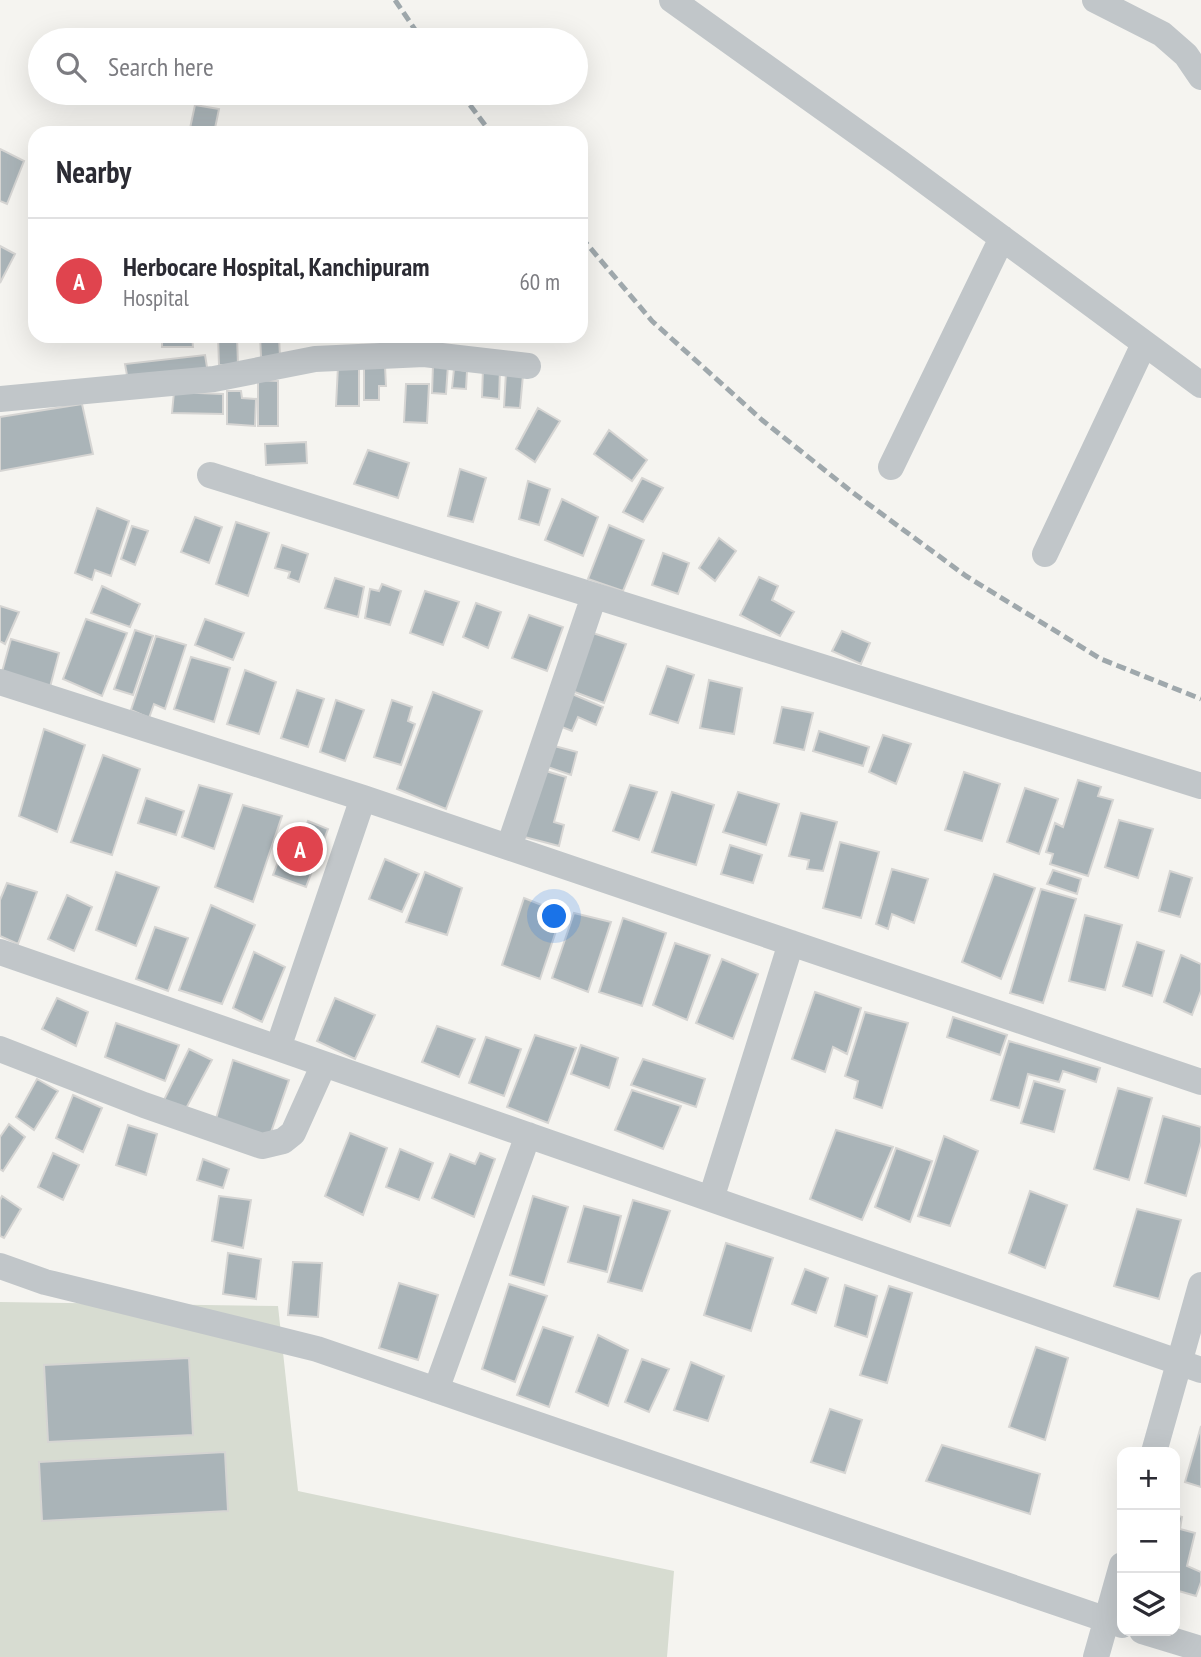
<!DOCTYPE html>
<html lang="en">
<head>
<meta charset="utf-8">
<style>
  body { margin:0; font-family:"PT Sans Narrow",sans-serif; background:#f7f7f7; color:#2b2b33 }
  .controls { position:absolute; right:21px; bottom:21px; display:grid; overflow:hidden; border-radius:14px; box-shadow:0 7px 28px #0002 }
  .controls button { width:63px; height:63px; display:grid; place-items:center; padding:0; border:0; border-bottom:2px solid #e1e1e2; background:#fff; color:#2b2b33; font:35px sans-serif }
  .you { position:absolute; left:555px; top:917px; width:24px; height:24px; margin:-18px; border:5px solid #fff; border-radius:50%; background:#1a73e8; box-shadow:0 0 0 10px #1a73e833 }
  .badge { display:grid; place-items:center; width:46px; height:46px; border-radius:50%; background:#111827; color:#fff; font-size:23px; font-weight:700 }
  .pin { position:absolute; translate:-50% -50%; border:4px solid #fff; box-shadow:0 2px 7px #0006 }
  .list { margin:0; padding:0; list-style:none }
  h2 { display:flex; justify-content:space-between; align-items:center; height:91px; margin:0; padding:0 28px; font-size:30px }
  h2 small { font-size:23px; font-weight:400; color:#7c7c81 }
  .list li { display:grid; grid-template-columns:46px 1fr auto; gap:21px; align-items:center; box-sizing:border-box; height:126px; padding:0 28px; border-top:2px solid #e1e1e2 }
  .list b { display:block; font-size:26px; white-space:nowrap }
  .list p { margin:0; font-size:23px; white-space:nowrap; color:#7c7c81 }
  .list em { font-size:23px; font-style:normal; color:#7c7c81 }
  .icon { flex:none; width:38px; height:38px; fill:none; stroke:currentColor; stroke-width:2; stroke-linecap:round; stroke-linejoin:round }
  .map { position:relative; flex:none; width:1201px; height:1657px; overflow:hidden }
  .search { position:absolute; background:#fff; box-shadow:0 7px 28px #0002; left:28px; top:28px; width:560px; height:77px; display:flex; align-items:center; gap:18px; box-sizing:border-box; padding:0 24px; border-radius:38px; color:#7c7c81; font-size:26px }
  .panel { position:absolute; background:#fff; box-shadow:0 7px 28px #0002; left:28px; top:126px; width:560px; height:217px; border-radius:21px }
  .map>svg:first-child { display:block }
  .green { fill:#d7dcd1 }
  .building { fill:#aab4b8; stroke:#d6d5d3; stroke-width:2 }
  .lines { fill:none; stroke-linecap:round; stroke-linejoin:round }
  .minor { stroke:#c1c6c9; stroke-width:26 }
  .rail { stroke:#9fa8ac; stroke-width:5; stroke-dasharray:10 5; stroke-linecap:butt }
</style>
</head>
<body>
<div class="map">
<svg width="1201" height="1657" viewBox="0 0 1201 1657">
  <rect width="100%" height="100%" fill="#f5f4f0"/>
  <path class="green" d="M 0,1302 L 278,1306 L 298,1491 L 674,1571 L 667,1657 L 0,1657 Z"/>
  <path class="building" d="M 195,105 L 219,109 L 214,133 L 189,133 Z
    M 0,149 L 24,161 L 7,204 L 0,201 Z
    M 0,246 L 15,254 L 0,283 Z
    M 162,336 L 192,336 L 193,347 L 162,347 Z
    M 218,336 L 237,336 L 238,365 L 219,365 Z
    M 260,336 L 279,336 L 280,357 L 261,357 Z
    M 205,355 L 208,373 L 128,381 L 125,364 Z
    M 433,365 L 448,365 L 446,394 L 432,393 Z
    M 338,366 L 359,367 L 359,406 L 336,406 Z
    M 385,366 L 386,386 L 379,386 L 379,400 L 364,400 L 364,367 Z
    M 483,368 L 500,369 L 499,399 L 482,397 Z
    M 454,369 L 467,371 L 466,389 L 452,388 Z
    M 506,372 L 523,375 L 520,408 L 504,407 Z
    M 258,380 L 278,381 L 278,426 L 258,426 Z
    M 406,384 L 429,384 L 427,423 L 404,422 Z
    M 227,391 L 241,391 L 242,398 L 256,399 L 255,426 L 227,424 Z
    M 174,392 L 223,394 L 223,414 L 172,413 Z
    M 82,404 L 93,454 L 0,471 L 0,417 Z
    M 538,408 L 560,421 L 535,462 L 516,449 Z
    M 609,430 L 647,460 L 632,481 L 594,454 Z
    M 306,442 L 307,463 L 266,465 L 265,444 Z
    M 368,450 L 409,463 L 398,498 L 354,484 Z
    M 460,469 L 486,478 L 473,522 L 448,516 Z
    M 642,478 L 663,488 L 643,522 L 623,512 Z
    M 528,481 L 550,489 L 539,525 L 519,519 Z
    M 562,499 L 598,517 L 583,556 L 545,540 Z
    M 97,508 L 129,521 L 111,576 L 95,570 L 92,580 L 75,573 Z
    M 195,517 L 222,527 L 209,563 L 181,552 Z
    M 236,522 L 269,533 L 248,596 L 216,584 Z
    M 609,525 L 644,540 L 623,591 L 588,579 Z
    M 132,526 L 148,531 L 135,565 L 121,559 Z
    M 719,538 L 736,551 L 715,581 L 699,568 Z
    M 282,545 L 308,554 L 299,582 L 288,578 L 290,572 L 275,568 Z
    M 663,553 L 689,563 L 678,594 L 652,585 Z
    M 759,577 L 778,586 L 772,600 L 794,612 L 780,636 L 740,615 Z
    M 335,578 L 364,587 L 358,617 L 325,608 Z
    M 382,584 L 401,591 L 390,625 L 365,618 L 370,589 L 379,591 Z
    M 102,586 L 140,604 L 130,627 L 91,613 Z
    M 425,591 L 459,602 L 443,645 L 410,633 Z
    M 476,603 L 501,612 L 488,648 L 463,637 Z
    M 0,606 L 19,612 L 5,644 L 0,641 Z
    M 529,615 L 563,627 L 547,671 L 512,658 Z
    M 86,619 L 127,633 L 102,696 L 63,679 Z
    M 205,619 L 244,633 L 233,660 L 195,645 Z
    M 575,627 L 626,644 L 604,703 L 572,691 Z
    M 135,630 L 153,636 L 133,695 L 114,689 Z
    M 842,631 L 870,643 L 861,664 L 832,651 Z
    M 156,636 L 186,645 L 165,709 L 154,704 L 149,718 L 131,710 Z
    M 11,639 L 59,653 L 50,687 L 2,672 Z
    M 191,657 L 230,668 L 214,722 L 174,709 Z
    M 667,666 L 694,675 L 678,723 L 650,714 Z
    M 245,670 L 276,682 L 259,734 L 227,724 Z
    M 709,680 L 742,688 L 734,734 L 700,728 Z
    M 558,688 L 603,707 L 596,725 L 578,717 L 572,731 L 544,720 Z
    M 297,690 L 324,699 L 308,747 L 281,738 Z
    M 433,692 L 482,711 L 446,809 L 397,789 Z
    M 336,700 L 364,710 L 345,761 L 320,752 Z
    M 392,700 L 412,707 L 408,721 L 415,724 L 401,765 L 374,757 Z
    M 782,707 L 813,713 L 804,750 L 774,743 Z
    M 44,729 L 85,745 L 57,832 L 19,816 Z
    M 819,731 L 869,747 L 863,766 L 813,751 Z
    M 883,735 L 911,744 L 896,784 L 869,772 Z
    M 543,743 L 577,752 L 571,775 L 536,763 Z
    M 103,755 L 140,769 L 112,855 L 71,842 Z
    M 529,766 L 566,777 L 554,822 L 564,825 L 559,846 L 509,833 Z
    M 964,772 L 1000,784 L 982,841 L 945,830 Z
    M 1078,780 L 1101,787 L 1098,796 L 1113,800 L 1088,876 L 1050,864 L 1053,854 L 1046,852 L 1055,823 L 1063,827 Z
    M 199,785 L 232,794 L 214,849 L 182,837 Z
    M 630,785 L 657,792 L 639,840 L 613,831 Z
    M 1025,788 L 1058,799 L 1039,854 L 1007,842 Z
    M 672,792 L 714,805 L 696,865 L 652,852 Z
    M 738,792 L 779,804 L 766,845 L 723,832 Z
    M 146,798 L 184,811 L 176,835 L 138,823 Z
    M 243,805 L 282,816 L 253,902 L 215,887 Z
    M 801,813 L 837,822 L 823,871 L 807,869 L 809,860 L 789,856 Z
    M 1119,820 L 1153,829 L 1138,878 L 1105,867 Z
    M 308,821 L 328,829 L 306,887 L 273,875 L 291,828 L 304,832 Z
    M 840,842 L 879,852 L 861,918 L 823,908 Z
    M 730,845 L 762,855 L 753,883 L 721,874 Z
    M 385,859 L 419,874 L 402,912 L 369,899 Z
    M 892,869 L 928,879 L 914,923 L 892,914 L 888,929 L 876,924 Z
    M 1053,870 L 1081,879 L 1077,894 L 1047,884 Z
    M 1170,871 L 1192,878 L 1180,917 L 1159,911 Z
    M 116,872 L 159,887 L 136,946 L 96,930 Z
    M 425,872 L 462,888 L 447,935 L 406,922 Z
    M 994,874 L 1035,888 L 1001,979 L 962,962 Z
    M 7,883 L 37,892 L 18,944 L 0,936 L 0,900 Z
    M 1041,889 L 1076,899 L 1043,1003 L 1010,993 Z
    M 67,895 L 92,907 L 74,951 L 48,939 Z
    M 524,898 L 562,913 L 540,979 L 502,965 Z
    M 211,905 L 255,925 L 222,1004 L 179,990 Z
    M 574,913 L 611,922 L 588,992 L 552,978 Z
    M 1085,915 L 1122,925 L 1105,990 L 1069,981 Z
    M 623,918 L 666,933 L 642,1006 L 599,992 Z
    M 155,927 L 188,938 L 168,991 L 136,979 Z
    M 1137,942 L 1164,951 L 1152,996 L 1123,986 Z
    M 675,943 L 710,955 L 687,1020 L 653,1005 Z
    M 254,952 L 285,967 L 262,1022 L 233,1008 Z
    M 1181,955 L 1201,964 L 1201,991 L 1192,1015 L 1164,1002 Z
    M 722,959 L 758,974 L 733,1039 L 696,1023 Z
    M 815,992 L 861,1008 L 847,1054 L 833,1047 L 825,1072 L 792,1059 Z
    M 57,998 L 88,1012 L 76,1046 L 42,1029 Z
    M 335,998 L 375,1015 L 355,1059 L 317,1041 Z
    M 865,1012 L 908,1023 L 882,1108 L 854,1098 L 858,1081 L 845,1076 Z
    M 953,1017 L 1007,1035 L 1000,1055 L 947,1037 Z
    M 116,1023 L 179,1045 L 165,1081 L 105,1057 Z
    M 437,1026 L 475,1039 L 459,1077 L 422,1062 Z
    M 535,1035 L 576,1048 L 548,1123 L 507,1107 Z
    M 486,1037 L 521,1049 L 504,1096 L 469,1083 Z
    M 1009,1041 L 1100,1068 L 1096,1082 L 1063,1071 L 1059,1082 L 1028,1074 L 1019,1108 L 991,1100 Z
    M 581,1045 L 618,1058 L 609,1088 L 571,1074 Z
    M 189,1049 L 212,1060 L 183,1114 L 162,1104 Z
    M 643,1059 L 705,1079 L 696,1107 L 631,1085 Z
    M 233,1060 L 289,1080 L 269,1138 L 216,1119 Z
    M 37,1079 L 58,1091 L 34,1130 L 16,1117 Z
    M 1034,1081 L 1065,1090 L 1054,1132 L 1021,1123 Z
    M 1118,1088 L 1152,1098 L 1129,1180 L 1094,1169 Z
    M 632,1090 L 681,1106 L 663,1149 L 615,1130 Z
    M 73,1095 L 102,1108 L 83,1152 L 56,1138 Z
    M 1163,1116 L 1201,1127 L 1201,1142 L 1186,1196 L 1145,1183 Z
    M 9,1124 L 25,1137 L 3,1171 L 0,1169 L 0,1137 Z
    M 128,1125 L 157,1134 L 146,1175 L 116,1165 Z
    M 836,1130 L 893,1147 L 862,1220 L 810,1199 Z
    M 350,1133 L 387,1148 L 363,1215 L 325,1196 Z
    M 944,1136 L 978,1151 L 950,1226 L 918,1216 Z
    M 896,1148 L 932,1161 L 910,1222 L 875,1207 Z
    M 400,1149 L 433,1163 L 419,1200 L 386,1187 Z
    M 53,1153 L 79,1165 L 63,1200 L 38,1187 Z
    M 480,1153 L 495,1159 L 474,1217 L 432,1198 L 450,1154 L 475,1164 Z
    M 203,1159 L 229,1169 L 223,1188 L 197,1180 Z
    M 1030,1191 L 1067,1205 L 1045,1268 L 1009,1253 Z
    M 2,1196 L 21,1209 L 4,1238 L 0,1236 L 0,1200 Z
    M 219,1196 L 251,1200 L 243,1248 L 212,1241 Z
    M 533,1196 L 568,1207 L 544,1285 L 510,1275 Z
    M 633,1200 L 670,1211 L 642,1291 L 608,1282 Z
    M 584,1206 L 621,1216 L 607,1272 L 568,1262 Z
    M 1137,1209 L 1181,1220 L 1159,1299 L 1114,1286 Z
    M 726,1243 L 773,1258 L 751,1331 L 704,1315 Z
    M 228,1253 L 261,1259 L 256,1299 L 223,1294 Z
    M 293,1262 L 322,1263 L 318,1317 L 288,1315 Z
    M 805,1269 L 828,1278 L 816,1313 L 792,1304 Z
    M 399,1283 L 438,1295 L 418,1360 L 379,1348 Z
    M 509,1284 L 547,1296 L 515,1382 L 482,1369 Z
    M 845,1285 L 877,1296 L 867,1337 L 835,1326 Z
    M 889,1286 L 912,1293 L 887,1383 L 860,1375 Z
    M 543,1327 L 573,1337 L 549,1407 L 517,1395 Z
    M 598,1335 L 628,1350 L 608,1406 L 576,1392 Z
    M 1036,1347 L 1068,1358 L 1045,1440 L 1009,1427 Z
    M 189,1358 L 193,1435 L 48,1442 L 44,1365 Z
    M 642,1359 L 669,1369 L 649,1412 L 625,1402 Z
    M 691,1362 L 724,1376 L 708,1421 L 674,1410 Z
    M 830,1409 L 862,1420 L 845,1473 L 811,1462 Z
    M 1201,1426 L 1201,1487 L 1185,1482 Z
    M 942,1445 L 1040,1474 L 1030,1514 L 926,1481 Z
    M 225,1452 L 228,1511 L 42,1521 L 39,1462 Z
    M 1175,1515 L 1182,1517 L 1180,1529 L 1195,1533 L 1187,1566 L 1201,1572 L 1201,1582 L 1196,1596 L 1175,1590 Z"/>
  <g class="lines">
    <path class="minor" d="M 672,0 L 899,162 L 1201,385
      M 1095,0 L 1162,34 L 1186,55 L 1201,77
      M 0,399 L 214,379 L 315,359 L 424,354 L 528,366
      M 891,467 L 1002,238
      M 210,475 L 1201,786
      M 1045,554 L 1144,344
      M 0,682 L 363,798 L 1201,1082
      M 363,798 L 278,1048 L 1201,1370
      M 509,847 L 594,596
      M 0,952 L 278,1048
      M 0,1049 L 144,1105 L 262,1146 L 283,1141 L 293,1133 L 324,1064
      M 711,1199 L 791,943
      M 0,1266 L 45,1282 L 317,1349 L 1122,1625
      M 436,1390 L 528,1135
      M 1154,1452 L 1201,1285
      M 1142,1631 L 1201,1649
      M 1096,1657 L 1122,1565"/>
    <path class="rail" d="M 395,0 L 422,40
      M 461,93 L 491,133
      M 581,237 L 652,321 L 762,420 L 852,492 L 966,576 L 1101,659 L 1201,699"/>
  </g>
</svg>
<div class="controls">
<button>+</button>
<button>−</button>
<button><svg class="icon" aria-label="layers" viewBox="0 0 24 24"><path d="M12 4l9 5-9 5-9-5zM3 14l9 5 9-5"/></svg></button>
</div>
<div class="you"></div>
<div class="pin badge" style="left:300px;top:849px;background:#e0444e">A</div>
<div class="search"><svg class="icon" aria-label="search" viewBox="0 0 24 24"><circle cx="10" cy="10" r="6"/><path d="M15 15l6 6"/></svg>Search here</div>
<section class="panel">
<h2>Nearby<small></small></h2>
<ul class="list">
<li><span class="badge" style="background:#e0444e">A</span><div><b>Herbocare Hospital, Kanchipuram</b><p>Hospital</p></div><em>60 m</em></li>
</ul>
</section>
</div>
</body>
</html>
